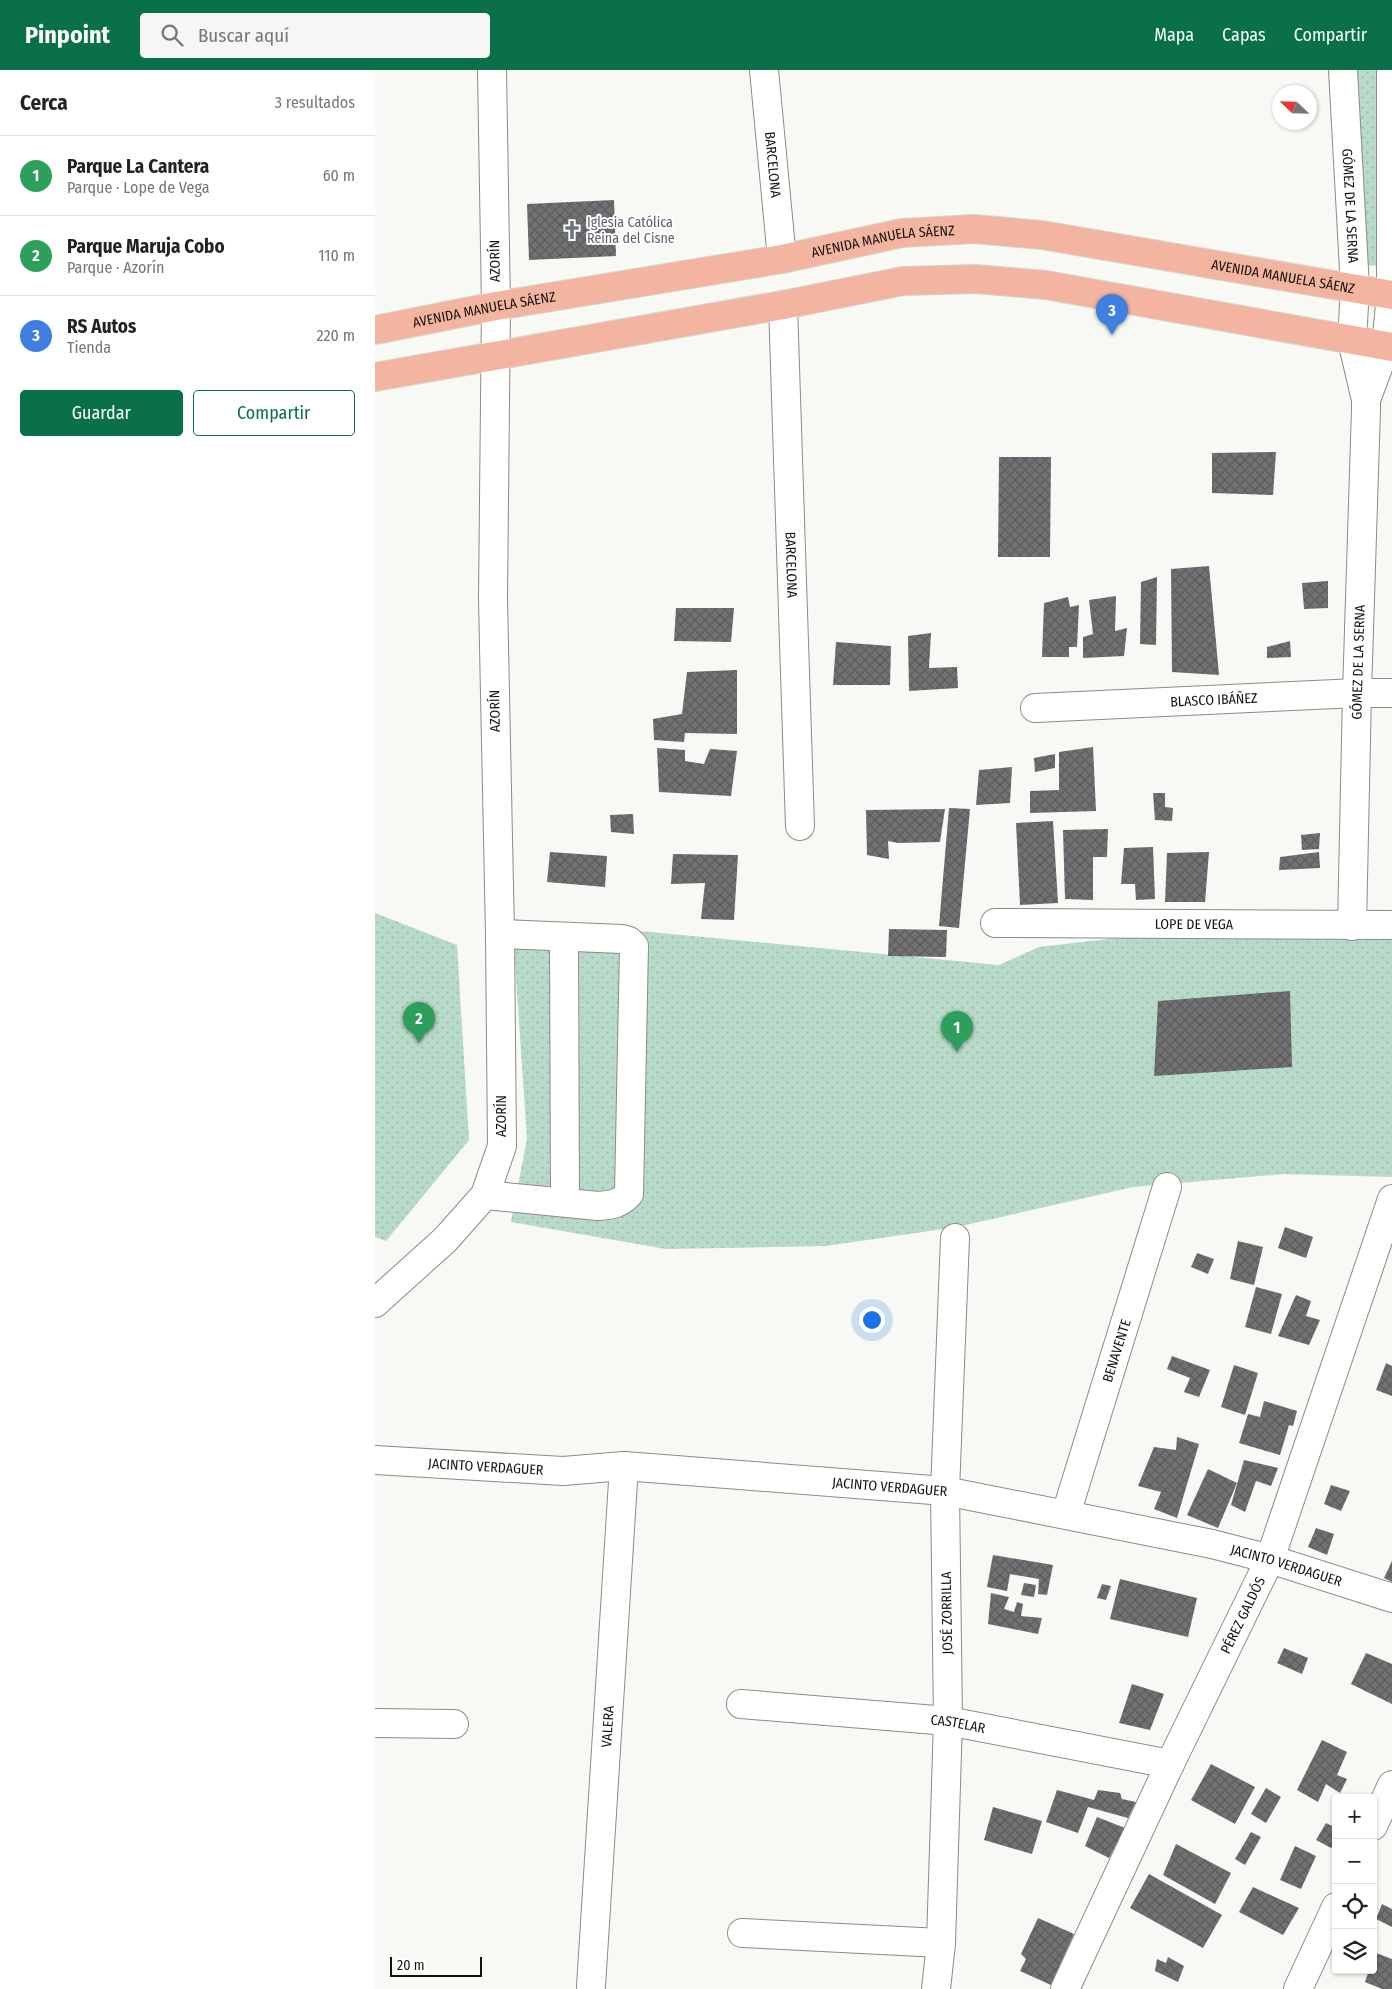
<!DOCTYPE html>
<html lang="es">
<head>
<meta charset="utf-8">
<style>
  body { margin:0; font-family:"Fira Sans Condensed",sans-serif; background:#f6f6f6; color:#222 }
  .controls { position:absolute; right:15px; bottom:15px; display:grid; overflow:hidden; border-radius:5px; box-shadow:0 1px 4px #0004 }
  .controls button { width:45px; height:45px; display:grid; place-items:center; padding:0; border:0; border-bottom:1px solid #e0e0e0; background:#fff; color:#222; font:25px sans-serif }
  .compass { position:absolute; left:897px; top:15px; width:45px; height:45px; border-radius:50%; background:#fff; box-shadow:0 1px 4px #0004; rotate:293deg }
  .scale { position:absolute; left:15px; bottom:12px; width:92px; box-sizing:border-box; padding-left:5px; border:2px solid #141312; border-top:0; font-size:14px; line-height:18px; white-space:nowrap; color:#141312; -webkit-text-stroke:4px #fff; paint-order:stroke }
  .you { position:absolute; left:496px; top:1249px; width:18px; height:18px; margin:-12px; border:4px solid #fff; border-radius:50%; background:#1a73e8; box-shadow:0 0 0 8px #1a73e833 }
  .badge { display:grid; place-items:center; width:32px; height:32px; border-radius:50%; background:#097047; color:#fff; font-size:16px; font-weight:700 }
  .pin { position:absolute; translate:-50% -41px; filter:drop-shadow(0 1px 2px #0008) }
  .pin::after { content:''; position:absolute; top:26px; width:18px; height:15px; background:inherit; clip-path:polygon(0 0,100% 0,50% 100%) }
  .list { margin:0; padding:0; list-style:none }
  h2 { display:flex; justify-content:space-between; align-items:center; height:65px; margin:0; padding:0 20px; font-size:21px }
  h2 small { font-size:16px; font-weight:400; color:#767676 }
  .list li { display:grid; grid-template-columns:32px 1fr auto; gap:15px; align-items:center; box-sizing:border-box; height:80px; padding:0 20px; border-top:1px solid #e0e0e0 }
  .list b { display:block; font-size:19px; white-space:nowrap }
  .list p { margin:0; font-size:16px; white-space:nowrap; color:#767676 }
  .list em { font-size:16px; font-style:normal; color:#767676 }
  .actions { display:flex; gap:10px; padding:15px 20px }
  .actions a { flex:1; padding:11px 0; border:1px solid #097047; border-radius:5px; text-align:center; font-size:18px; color:#097047 }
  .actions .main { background:#097047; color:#fff }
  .icon { flex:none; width:28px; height:28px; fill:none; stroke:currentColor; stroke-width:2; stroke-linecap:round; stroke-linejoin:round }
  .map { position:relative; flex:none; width:1017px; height:1919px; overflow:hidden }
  header { display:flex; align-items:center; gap:30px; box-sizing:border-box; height:70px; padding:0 25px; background:#097047; color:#fff }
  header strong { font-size:24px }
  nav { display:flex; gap:28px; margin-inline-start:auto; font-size:18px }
  .search { width:350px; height:45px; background:#f6f6f6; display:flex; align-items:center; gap:12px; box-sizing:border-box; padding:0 18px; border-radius:5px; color:#767676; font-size:19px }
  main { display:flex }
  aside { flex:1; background:#fff }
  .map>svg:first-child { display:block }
  .green { fill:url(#green-dots) }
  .building { fill:url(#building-cross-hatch) }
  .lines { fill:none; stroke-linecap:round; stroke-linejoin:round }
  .minor-casing { stroke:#8c8b88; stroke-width:30 }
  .major-casing { stroke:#d5d5d4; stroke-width:30 }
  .minor { stroke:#fff; stroke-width:28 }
  .major { stroke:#f4b5a0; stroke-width:28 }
  .labels { text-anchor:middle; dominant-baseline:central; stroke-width:4; stroke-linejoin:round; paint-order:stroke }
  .street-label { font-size:14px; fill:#141312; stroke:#fff }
  .worship-label { font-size:14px; fill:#5b616d; stroke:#fff; text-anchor:start }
</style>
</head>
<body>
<header>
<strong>Pinpoint</strong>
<div class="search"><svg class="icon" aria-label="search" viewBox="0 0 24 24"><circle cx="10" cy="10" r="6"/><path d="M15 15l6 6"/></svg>Buscar aquí</div>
<nav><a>Mapa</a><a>Capas</a><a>Compartir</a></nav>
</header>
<main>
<aside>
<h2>Cerca<small>3 resultados</small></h2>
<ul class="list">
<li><span class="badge" style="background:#2e9e5b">1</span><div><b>Parque La Cantera</b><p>Parque · Lope de Vega</p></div><em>60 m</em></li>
<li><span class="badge" style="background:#2e9e5b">2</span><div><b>Parque Maruja Cobo</b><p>Parque · Azorín</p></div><em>110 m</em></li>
<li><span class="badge" style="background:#3f7fe0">3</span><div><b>RS Autos</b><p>Tienda</p></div><em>220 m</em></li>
</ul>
<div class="actions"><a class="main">Guardar</a><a>Compartir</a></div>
</aside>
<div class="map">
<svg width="1017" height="1919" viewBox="0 0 1017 1919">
  <defs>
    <pattern id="green-dots" width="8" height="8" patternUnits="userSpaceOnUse" patternTransform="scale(1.25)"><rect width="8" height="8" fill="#b8dac9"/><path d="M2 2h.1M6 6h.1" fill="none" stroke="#9dbaac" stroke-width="1.8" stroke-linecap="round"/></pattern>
    <pattern id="building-cross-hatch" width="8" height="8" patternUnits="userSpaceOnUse" patternTransform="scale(1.25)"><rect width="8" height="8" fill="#717174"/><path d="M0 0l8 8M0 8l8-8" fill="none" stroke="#5c5c5e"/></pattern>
  </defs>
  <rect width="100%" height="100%" fill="#f8f8f4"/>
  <path class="green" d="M 981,0 L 1007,0 L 1010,195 L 990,196 Z
    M 0,843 L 82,875 L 94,1070 L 11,1171 L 0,1167 Z
    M 137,849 L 624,895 L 664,877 L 776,864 L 1017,864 L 1017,1107 L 909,1104 L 758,1117 L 582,1157 L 451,1176 L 291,1179 L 136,1152 L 152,1069 Z"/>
  <path class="building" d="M 239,130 L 241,186 L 154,190 L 152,134 Z
    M 901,382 L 898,425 L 837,423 L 837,383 Z
    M 624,387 L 676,387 L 675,487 L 623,487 Z
    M 834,496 L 844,605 L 797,602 L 796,499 Z
    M 782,507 L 781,575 L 765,574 L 766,512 Z
    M 953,511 L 953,538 L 929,539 L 927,513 Z
    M 741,526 L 740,561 L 752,558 L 749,586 L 708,588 L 708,567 L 718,564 L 714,530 Z
    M 693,527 L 695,537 L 704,535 L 702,577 L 694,577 L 694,587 L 667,587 L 669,533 Z
    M 301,538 L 359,538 L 356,572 L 299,571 Z
    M 556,563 L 554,598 L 582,597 L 583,618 L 534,621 L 533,566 Z
    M 915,571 L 916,587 L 892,588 L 892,577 Z
    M 461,572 L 516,576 L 515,615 L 458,615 Z
    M 362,600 L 362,664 L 310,663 L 309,672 L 279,670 L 278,649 L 307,644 L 312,602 Z
    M 718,677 L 721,741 L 655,743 L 655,721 L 684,720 L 684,682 Z
    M 282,678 L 310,680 L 310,691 L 329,694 L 335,679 L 362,681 L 356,726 L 284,722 Z
    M 680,684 L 680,698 L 660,702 L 659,688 Z
    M 637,697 L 635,733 L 601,735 L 604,700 Z
    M 778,723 L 790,723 L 790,737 L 798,738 L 797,751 L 780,750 Z
    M 574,738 L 595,739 L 584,858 L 564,856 Z
    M 570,739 L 565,772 L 523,773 L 513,771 L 514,789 L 492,785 L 491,740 Z
    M 258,744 L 259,764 L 236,762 L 235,745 Z
    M 678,751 L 683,833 L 645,835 L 641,753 Z
    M 733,759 L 732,787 L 718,787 L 718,830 L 690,829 L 688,760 Z
    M 945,763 L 944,779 L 927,780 L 926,765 Z
    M 778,777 L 780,829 L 761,830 L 760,814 L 746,814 L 749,778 Z
    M 175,782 L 232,786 L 230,817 L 172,812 Z
    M 834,782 L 830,832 L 790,832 L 792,783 Z
    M 944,782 L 945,798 L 904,800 L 905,787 Z
    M 298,784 L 363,785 L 359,850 L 326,849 L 330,813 L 296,814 Z
    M 514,859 L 572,860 L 571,887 L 513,886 Z
    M 915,921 L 917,997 L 779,1006 L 783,931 Z
    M 910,1157 L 938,1167 L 931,1188 L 903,1178 Z
    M 863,1171 L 888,1177 L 879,1215 L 855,1209 Z
    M 822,1183 L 839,1189 L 833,1204 L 816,1197 Z
    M 881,1217 L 907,1224 L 896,1264 L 870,1257 Z
    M 921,1225 L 936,1231 L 931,1246 L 945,1250 L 934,1275 L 903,1266 Z
    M 797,1286 L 835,1300 L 824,1327 L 809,1322 L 815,1308 L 792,1299 Z
    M 1011,1293 L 1017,1296 L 1017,1326 L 1001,1320 Z
    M 859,1295 L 883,1303 L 870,1345 L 846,1337 Z
    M 889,1331 L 922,1341 L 918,1356 L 914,1355 L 905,1385 L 864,1373 L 873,1344 L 885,1347 Z
    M 802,1367 L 824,1374 L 802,1448 L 779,1439 L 786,1422 L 763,1416 L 779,1377 L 801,1380 Z
    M 869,1390 L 903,1398 L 896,1416 L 881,1411 L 870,1442 L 856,1435 Z
    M 833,1399 L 862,1413 L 843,1458 L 812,1445 Z
    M 956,1415 L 975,1421 L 966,1441 L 949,1434 Z
    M 941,1458 L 959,1464 L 952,1485 L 933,1477 Z
    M 618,1485 L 678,1495 L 672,1525 L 663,1524 L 664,1509 L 635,1504 L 632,1521 L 612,1517 Z
    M 1017,1491 L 1017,1512 L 1009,1508 Z
    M 745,1509 L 822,1528 L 813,1567 L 735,1549 Z
    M 649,1513 L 661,1515 L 659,1527 L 646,1525 Z
    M 727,1514 L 736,1516 L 731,1530 L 722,1528 Z
    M 616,1523 L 634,1527 L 629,1539 L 639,1542 L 642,1532 L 648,1534 L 646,1546 L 667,1548 L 663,1564 L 613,1554 Z
    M 909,1578 L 933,1588 L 927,1604 L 902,1593 Z
    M 991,1583 L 1017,1594 L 1017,1634 L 976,1614 Z
    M 757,1614 L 789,1624 L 775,1660 L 744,1653 Z
    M 947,1670 L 972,1682 L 962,1705 L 972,1709 L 965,1723 L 951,1714 L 943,1732 L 922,1720 Z
    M 836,1694 L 880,1717 L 860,1754 L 816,1730 Z
    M 891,1718 L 906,1727 L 891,1753 L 876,1744 Z
    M 682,1720 L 719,1730 L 723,1720 L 745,1723 L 747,1729 L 761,1732 L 753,1748 L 713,1737 L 703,1763 L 671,1752 Z
    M 618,1737 L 667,1751 L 657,1784 L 609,1770 Z
    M 722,1747 L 750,1758 L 734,1788 L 710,1776 Z
    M 951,1753 L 961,1758 L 961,1771 L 956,1778 L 941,1770 Z
    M 876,1762 L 886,1767 L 870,1795 L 860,1789 Z
    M 801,1774 L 856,1803 L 840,1834 L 788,1805 Z
    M 920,1776 L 941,1786 L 926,1819 L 905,1810 Z
    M 774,1804 L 847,1845 L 828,1878 L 755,1838 Z
    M 878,1817 L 924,1838 L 908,1865 L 864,1842 Z
    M 1007,1834 L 1017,1839 L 1017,1857 L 1001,1849 Z
    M 663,1848 L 699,1864 L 676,1915 L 645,1901 L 651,1889 L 646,1884 Z
    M 1001,1883 L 1017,1889 L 1017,1919 L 1007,1919 L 990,1912 L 994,1900 L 998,1900 L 998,1889 Z
    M 793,1887 L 809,1896 L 803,1912 L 780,1901 L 782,1889 L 791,1893 Z"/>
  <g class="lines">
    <g class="minor-casing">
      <g id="minor">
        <path id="s1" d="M 389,0 L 407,189"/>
        <path id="s2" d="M 968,0 L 980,218 L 977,270 L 991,330"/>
        <path id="s3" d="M 408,235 L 425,756"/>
        <path id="s4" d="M 660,638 L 982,623 L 1017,623"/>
        <path id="s5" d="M 620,853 L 1017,855"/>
        <path id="s6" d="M 977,856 L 982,623 L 991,339 L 991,330 L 1011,276 L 1016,225 L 1016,0"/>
        <path d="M 189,867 L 190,1132"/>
        <path d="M 110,1125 L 223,1136 C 237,1135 245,1134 254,1124 L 259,876 L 254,871 L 247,869 L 125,864"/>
        <path d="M 0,1233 L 70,1170 L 110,1125 L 127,1076 L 125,864 L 118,528 L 121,236 L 117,0"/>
        <path id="s7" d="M 0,1390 L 188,1401 L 249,1396 L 570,1421 L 837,1474 L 895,1489 L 1017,1528"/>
        <path id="s8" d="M 691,1444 L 792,1117"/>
        <path id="s9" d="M 366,1634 L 573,1651 L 795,1694"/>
        <path d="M 0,1653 L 79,1654"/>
        <path d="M 998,1756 L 1017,1715"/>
        <path d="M 367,1863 L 566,1873"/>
        <path id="s10" d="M 216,1916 L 249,1396"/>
        <path d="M 561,1919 L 566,1873 L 573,1651 L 570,1421 L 580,1168"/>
        <path id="s11" d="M 690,1919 L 795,1694 L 895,1489 L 1017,1129"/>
        <path d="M 923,1919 L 961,1837"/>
      </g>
    </g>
    <g class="major-casing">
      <g id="major">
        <path id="s12" d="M 0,260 L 121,236 L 407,189 L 527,163 L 599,159 L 667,165 L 1017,225"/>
        <path d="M 0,307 L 408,235 L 528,211 L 601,209 L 671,215 L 1017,277"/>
      </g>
    </g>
    <use href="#minor" class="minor"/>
    <use href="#major" class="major"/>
  </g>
  <defs>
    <g id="church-bare" transform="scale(1.5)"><path d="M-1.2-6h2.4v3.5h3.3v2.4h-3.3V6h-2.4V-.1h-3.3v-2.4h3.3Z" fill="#6b7280" stroke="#fff" stroke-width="2.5" paint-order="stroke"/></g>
  </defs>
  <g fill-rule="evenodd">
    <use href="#church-bare" x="197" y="160"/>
  </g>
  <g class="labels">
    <g class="street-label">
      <text stroke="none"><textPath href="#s1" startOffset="95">BARCELONA</textPath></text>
      <text stroke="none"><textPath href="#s2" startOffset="136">GÓMEZ DE LA SERNA</textPath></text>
      <text stroke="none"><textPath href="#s12" startOffset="516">AVENIDA MANUELA SÁENZ</textPath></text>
      <text transform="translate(120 191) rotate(-91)">AZORÍN</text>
      <text stroke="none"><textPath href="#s12" startOffset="921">AVENIDA MANUELA SÁENZ</textPath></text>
      <text stroke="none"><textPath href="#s12" startOffset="111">AVENIDA MANUELA SÁENZ</textPath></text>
      <text stroke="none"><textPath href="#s3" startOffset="260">BARCELONA</textPath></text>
      <text stroke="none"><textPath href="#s6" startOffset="264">GÓMEZ DE LA SERNA</textPath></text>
      <text stroke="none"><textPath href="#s4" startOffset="179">BLASCO IBÁÑEZ</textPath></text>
      <text transform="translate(120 641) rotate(-91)">AZORÍN</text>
      <text stroke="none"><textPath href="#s5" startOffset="199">LOPE DE VEGA</textPath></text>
      <text transform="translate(126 1046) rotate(-90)">AZORÍN</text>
      <text stroke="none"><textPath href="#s8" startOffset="171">BENAVENTE</textPath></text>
      <text stroke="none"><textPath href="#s7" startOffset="111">JACINTO VERDAGUER</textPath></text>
      <text stroke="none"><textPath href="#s7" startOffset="516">JACINTO VERDAGUER</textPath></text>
      <text stroke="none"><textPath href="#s7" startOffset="921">JACINTO VERDAGUER</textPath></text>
      <text transform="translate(572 1543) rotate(-91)">JOSÉ ZORRILLA</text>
      <text stroke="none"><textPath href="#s11" startOffset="414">PÉREZ GALDÓS</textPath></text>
      <text stroke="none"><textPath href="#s9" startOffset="218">CASTELAR</textPath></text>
      <text stroke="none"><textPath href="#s10" startOffset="260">VALERA</textPath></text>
    </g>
    <g class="worship-label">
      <text x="212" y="152">Iglesia Católica<tspan x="212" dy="16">Reina del Cisne</tspan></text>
    </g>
  </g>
</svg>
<div class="controls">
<button>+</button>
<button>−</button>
<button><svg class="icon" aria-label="locate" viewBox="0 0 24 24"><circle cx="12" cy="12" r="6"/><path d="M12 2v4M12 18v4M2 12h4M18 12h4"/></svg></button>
<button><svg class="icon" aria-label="layers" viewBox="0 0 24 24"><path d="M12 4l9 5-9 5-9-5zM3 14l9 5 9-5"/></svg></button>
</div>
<svg class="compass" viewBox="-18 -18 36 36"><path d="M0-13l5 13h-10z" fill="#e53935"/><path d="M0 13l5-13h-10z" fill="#767676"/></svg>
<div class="scale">20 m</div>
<div class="you"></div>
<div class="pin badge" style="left:582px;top:982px;background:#2e9e5b">1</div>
<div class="pin badge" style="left:44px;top:973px;background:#2e9e5b">2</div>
<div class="pin badge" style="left:737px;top:265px;background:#3f7fe0">3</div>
</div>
</main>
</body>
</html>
